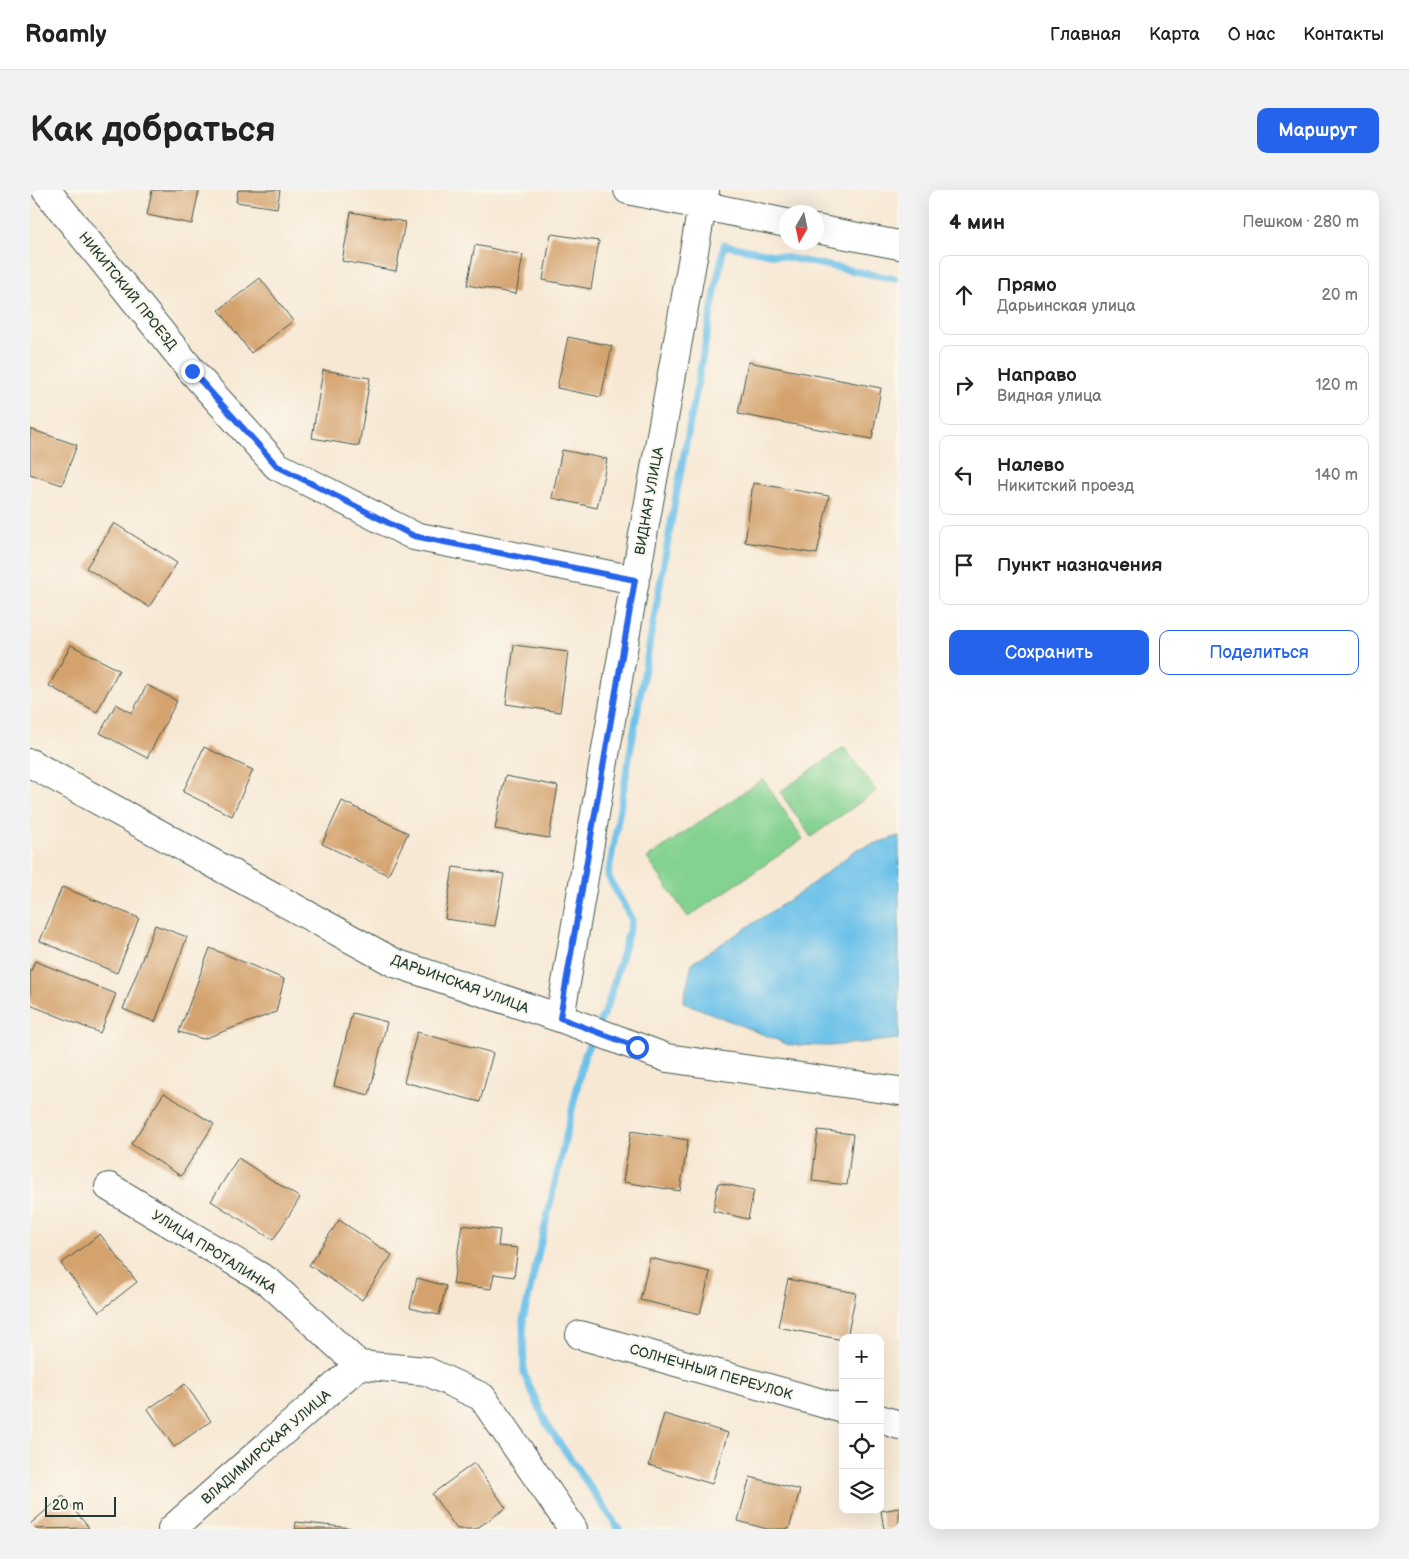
<!DOCTYPE html>
<html lang="ru">
<head>
<meta charset="utf-8">
<style>
  body { margin:0; font-family:"Balsamiq Sans",sans-serif; background:#f2f2f2; color:#222 }
  .controls { position:absolute; right:15px; bottom:15px; display:grid; overflow:hidden; border-radius:10px; box-shadow:0 5px 20px #0002 }
  .controls button { width:45px; height:45px; display:grid; place-items:center; padding:0; border:0; border-bottom:1px solid #e0e0e0; background:#fff; color:#222; font:25px sans-serif }
  .compass { position:absolute; left:749px; top:15px; width:45px; height:45px; border-radius:50%; background:#fff; box-shadow:0 5px 20px #0002; rotate:189deg }
  .scale { position:absolute; left:15px; bottom:12px; width:71px; box-sizing:border-box; padding-left:5px; border:2px solid #1f3d34; border-top:0; font-size:14px; line-height:18px; white-space:nowrap; color:#1f3d34; -webkit-text-stroke:4px #fbf7ec; paint-order:stroke }
  .stop { position:absolute; width:15px; height:15px; margin:-11px; border:4px solid #2563eb; border-radius:50%; background:#fff }
  .stop.end { background:#2563eb; border-color:#fff; box-shadow:0 1px 5px #0008 }
  .list { margin:0; padding:0; list-style:none }
  h2 { display:flex; justify-content:space-between; align-items:center; height:65px; margin:0; padding:0 20px; font-size:21px }
  h2 small { font-size:16px; font-weight:400; color:#767676 }
  .list li { display:grid; grid-template-columns:32px 1fr auto; gap:15px; align-items:center; box-sizing:border-box; height:80px; margin:0 10px 10px; padding:0 10px; border:1px solid #e0e0e0; border-radius:10px }
  .list b { display:block; font-size:19px; white-space:nowrap }
  .list p { margin:0; font-size:16px; white-space:nowrap; color:#767676 }
  .list em { font-size:16px; font-style:normal; color:#767676 }
  .actions { display:flex; gap:10px; padding:15px 20px }
  .actions a { flex:1; padding:11px 0; border:1px solid #2563eb; border-radius:10px; text-align:center; font-size:18px; color:#2563eb }
  .actions .main { background:#2563eb; color:#fff }
  .icon { flex:none; width:28px; height:28px; fill:none; stroke:currentColor; stroke-width:2; stroke-linecap:round; stroke-linejoin:round }
  .map { position:relative; flex:none; width:869px; height:1339px; overflow:hidden; border-radius:10px }
  header { display:flex; align-items:center; gap:30px; box-sizing:border-box; height:70px; padding:0 25px; background:#fff; border-bottom:1px solid #e0e0e0 }
  header strong { font-size:24px }
  nav { display:flex; gap:28px; margin-inline-start:auto; font-size:18px }
  .intro { display:flex; align-items:center; justify-content:space-between; box-sizing:border-box; height:120px; padding:0 30px }
  h1 { margin:0; font-size:35px }
  .button { padding:12px 22px; border-radius:10px; background:#2563eb; color:#fff; font-size:18px; font-weight:700 }
  main { display:flex; gap:30px; padding:0 30px }
  aside { flex:1; background:#fff; border-radius:10px; box-shadow:0 5px 20px #0002 }
  .map>svg:first-child { display:block }
  .green { fill:#84d291; stroke:#528862 }
  .water { fill:#6cc1e9; stroke:#467f8e }
  .lines { fill:none; stroke-linecap:round; stroke-linejoin:round }
  .stream { stroke:#6cc1e9; stroke-width:7 }
  .building { fill:#d4a26d }
  .minor-casing { stroke:#3f574c; stroke-width:30 }
  .minor { stroke:#fff; stroke-width:28 }
  .route { stroke:#2563eb; stroke-width:6 }
  .labels { text-anchor:middle; dominant-baseline:central; stroke-width:4.5; stroke-linejoin:round; paint-order:stroke }
  .street-label { font-size:14px; fill:#1f3d34; stroke:#fbf7ec }
</style>
</head>
<body>
<header>
<strong>Roamly</strong>
<nav><a>Главная</a><a>Карта</a><a>О нас</a><a>Контакты</a></nav>
</header>
<div class="intro"><h1>Как добраться</h1><a class="button">Маршрут</a></div>
<main>
<div class="map">
<svg width="869" height="1339" viewBox="0 0 869 1339">
  <rect width="100%" height="100%" fill="#fbf7ec"/>
  <filter id="ink" filterUnits="userSpaceOnUse"><feTurbulence type="fractalNoise" baseFrequency=".02" numOctaves="2"/><feDisplacementMap in="SourceGraphic" scale="10" xChannelSelector="R" yChannelSelector="G"/><feConvolveMatrix kernelMatrix="1 2 1 2 8 2 1 2 1" color-interpolation-filters="sRGB"/></filter>
  <filter id="wash" filterUnits="userSpaceOnUse"><feTurbulence type="fractalNoise" baseFrequency=".0096" numOctaves="4" result="noise"/><feDisplacementMap in="SourceGraphic" scale="20" xChannelSelector="R" yChannelSelector="G"/><feGaussianBlur stdDeviation="1.12" result="paint"/><feColorMatrix in="noise" values="0 0 0 0 0 0 0 0 0 0 0 0 0 0 0 0 0 1.4 0 .05"/><feComposite in="paint" operator="in"/></filter>
  <g filter="url(#wash)">
    <rect width="100%" height="100%" fill="#f7e8d4"/>
    <path class="green" d="M 814,557 L 846,601 L 781,647 L 750,602 Z
      M 733,589 L 773,649 L 658,727 L 617,668 Z"/>
    <path class="water" d="M 869,646 L 869,849 L 799,856 L 759,855 L 653,812 L 662,773 L 773,701 L 827,659 Z"/>
    <g class="lines">
      <path class="stream" d="M 568,836 L 578,814 L 602,730 L 578,686 L 643,322 L 694,55 L 865,89
        M 563,846 L 555,864 L 493,1130 L 494,1184 L 517,1235 L 589,1339"/>
    </g>
    <g id="blocks">
      <path class="building" d="M 122,0 L 169,0 L 162,34 L 117,25 Z
        M 208,0 L 250,0 L 247,18 L 206,12 Z
        M 321,22 L 375,32 L 366,81 L 312,71 Z
        M 521,44 L 569,51 L 561,99 L 513,90 Z
        M 445,55 L 493,65 L 486,104 L 437,95 Z
        M 230,88 L 263,131 L 221,163 L 189,120 Z
        M 538,147 L 582,156 L 571,207 L 527,198 Z
        M 718,172 L 851,198 L 842,249 L 708,224 Z
        M 293,180 L 340,188 L 329,256 L 282,248 Z
        M 0,239 L 47,255 L 32,295 L 0,284 Z
        M 532,260 L 577,269 L 567,318 L 522,308 Z
        M 723,293 L 799,306 L 787,364 L 715,352 Z
        M 84,333 L 147,373 L 119,417 L 56,378 Z
        M 41,455 L 89,480 L 67,522 L 19,496 Z
        M 484,455 L 538,462 L 530,522 L 476,514 Z
        M 117,495 L 147,511 L 117,568 L 70,543 L 86,514 L 102,523 Z
        M 174,557 L 223,580 L 202,626 L 153,602 Z
        M 475,586 L 528,596 L 519,648 L 465,639 Z
        M 312,611 L 378,643 L 358,685 L 292,654 Z
        M 423,677 L 474,684 L 465,736 L 415,729 Z
        M 32,697 L 109,728 L 87,783 L 10,751 Z
        M 125,735 L 157,747 L 125,832 L 93,819 Z
        M 180,758 L 254,789 L 246,822 L 173,849 L 149,842 Z
        M 5,771 L 86,804 L 70,843 L 0,815 L 0,783 Z
        M 322,823 L 357,832 L 339,905 L 304,896 Z
        M 387,842 L 463,863 L 450,912 L 374,892 Z
        M 134,903 L 184,934 L 151,986 L 101,954 Z
        M 788,940 L 823,944 L 817,995 L 782,991 Z
        M 601,941 L 658,950 L 650,1001 L 593,992 Z
        M 208,968 L 270,1008 L 243,1050 L 181,1011 Z
        M 688,993 L 724,1000 L 718,1029 L 683,1021 Z
        M 309,1030 L 362,1065 L 332,1110 L 279,1075 Z
        M 432,1035 L 470,1040 L 468,1056 L 488,1058 L 484,1087 L 464,1084 L 461,1099 L 423,1094 Z
        M 70,1044 L 107,1092 L 69,1122 L 31,1074 Z
        M 620,1068 L 680,1082 L 670,1124 L 610,1110 Z
        M 387,1088 L 416,1096 L 409,1125 L 380,1118 Z
        M 758,1089 L 826,1103 L 817,1148 L 813,1148 L 813,1150 L 748,1137 Z
        M 155,1194 L 181,1231 L 144,1257 L 118,1219 Z
        M 634,1224 L 698,1243 L 682,1294 L 619,1275 Z
        M 444,1273 L 476,1318 L 446,1339 L 427,1339 L 402,1304 Z
        M 720,1287 L 770,1300 L 759,1339 L 737,1339 L 708,1331 Z
        M 33,1306 L 59,1338 L 0,1339 L 0,1334 Z
        M 869,1318 L 869,1339 L 854,1339 L 851,1321 Z
        M 266,1332 L 322,1338 L 322,1339 L 265,1339 Z"/>
    </g>
  </g>
  <g filter="url(#ink)">
    <use href="#blocks" fill-opacity="0" stroke="#3f574c" stroke-width="1"/>
    <g class="lines">
      <g class="minor-casing">
        <path id="minor" d="M 16,0 L 162,181 L 247,276 L 384,346 L 605,390
          M 598,0 L 756,33
          M 786,39 L 869,55
          M 0,573 L 365,773 L 530,828 L 637,868 L 869,901
          M 530,828 L 605,390 L 675,0
          M 79,997 L 239,1092 L 329,1175
          M 550,1145 L 813,1219
          M 329,1175 L 396,1181 L 452,1207 L 543,1339
          M 850,1229 L 869,1235
          M 142,1339 L 329,1175"/>
      </g>
      <use href="#minor" class="minor"/>
    </g>
  </g>
  <g class="lines" filter="url(#ink)">
    <path class="route" d="M 162,181 L 247,276 L 384,346 L 605,390 L 530,828 L 607,857"/>
  </g>
  <g class="labels">
    <g class="street-label">
      <text transform="translate(98 101) rotate(51)">НИКИТСКИЙ ПРОЕЗД</text>
      <text transform="translate(619 311) rotate(-80)">ВИДНАЯ УЛИЦА</text>
      <text transform="translate(430 794) rotate(20)">ДАРЬИНСКАЯ УЛИЦА</text>
      <text transform="translate(184 1062) rotate(32)">УЛИЦА ПРОТАЛИНКА</text>
      <text transform="translate(681 1182) rotate(16)">СОЛНЕЧНЫЙ ПЕРЕУЛОК</text>
      <text transform="translate(236 1257) rotate(-41)">ВЛАДИМИРСКАЯ УЛИЦА</text>
    </g>
  </g>
</svg>
<div class="controls">
<button>+</button>
<button>−</button>
<button><svg class="icon" aria-label="locate" viewBox="0 0 24 24"><circle cx="12" cy="12" r="6"/><path d="M12 2v4M12 18v4M2 12h4M18 12h4"/></svg></button>
<button><svg class="icon" aria-label="layers" viewBox="0 0 24 24"><path d="M12 4l9 5-9 5-9-5zM3 14l9 5 9-5"/></svg></button>
</div>
<svg class="compass" viewBox="-18 -18 36 36"><path d="M0-13l5 13h-10z" fill="#e53935"/><path d="M0 13l5-13h-10z" fill="#767676"/></svg>
<div class="scale">20 m</div>
<div class="stop" style="left:607px;top:857px"></div>
<div class="stop end" style="left:162px;top:181px"></div>
</div>
<aside>
<h2>4 мин<small>Пешком · 280 m</small></h2>
<ul class="list">
<li><svg class="icon" aria-label="ahead" viewBox="0 0 24 24"><path d="M12 20V5M6 11l6-6 6 6"/></svg><div><b>Прямо</b><p>Дарьинская улица</p></div><em>20 m</em></li>
<li><svg class="icon" aria-label="right" viewBox="0 0 24 24"><path d="M7 20v-9h11M14 6l5 5-5 5"/></svg><div><b>Направо</b><p>Видная улица</p></div><em>120 m</em></li>
<li><svg class="icon" aria-label="left" viewBox="0 0 24 24"><path d="M17 20v-9H6M10 6l-5 5 5 5"/></svg><div><b>Налево</b><p>Никитский проезд</p></div><em>140 m</em></li>
<li><svg class="icon" aria-label="arrive" viewBox="0 0 24 24"><path d="M6 21V4h12l-3 4 3 4H6"/></svg><div><b>Пункт назначения</b></div></li>
</ul>
<div class="actions"><a class="main">Сохранить</a><a>Поделиться</a></div>
</aside>
</main>
</body>
</html>
